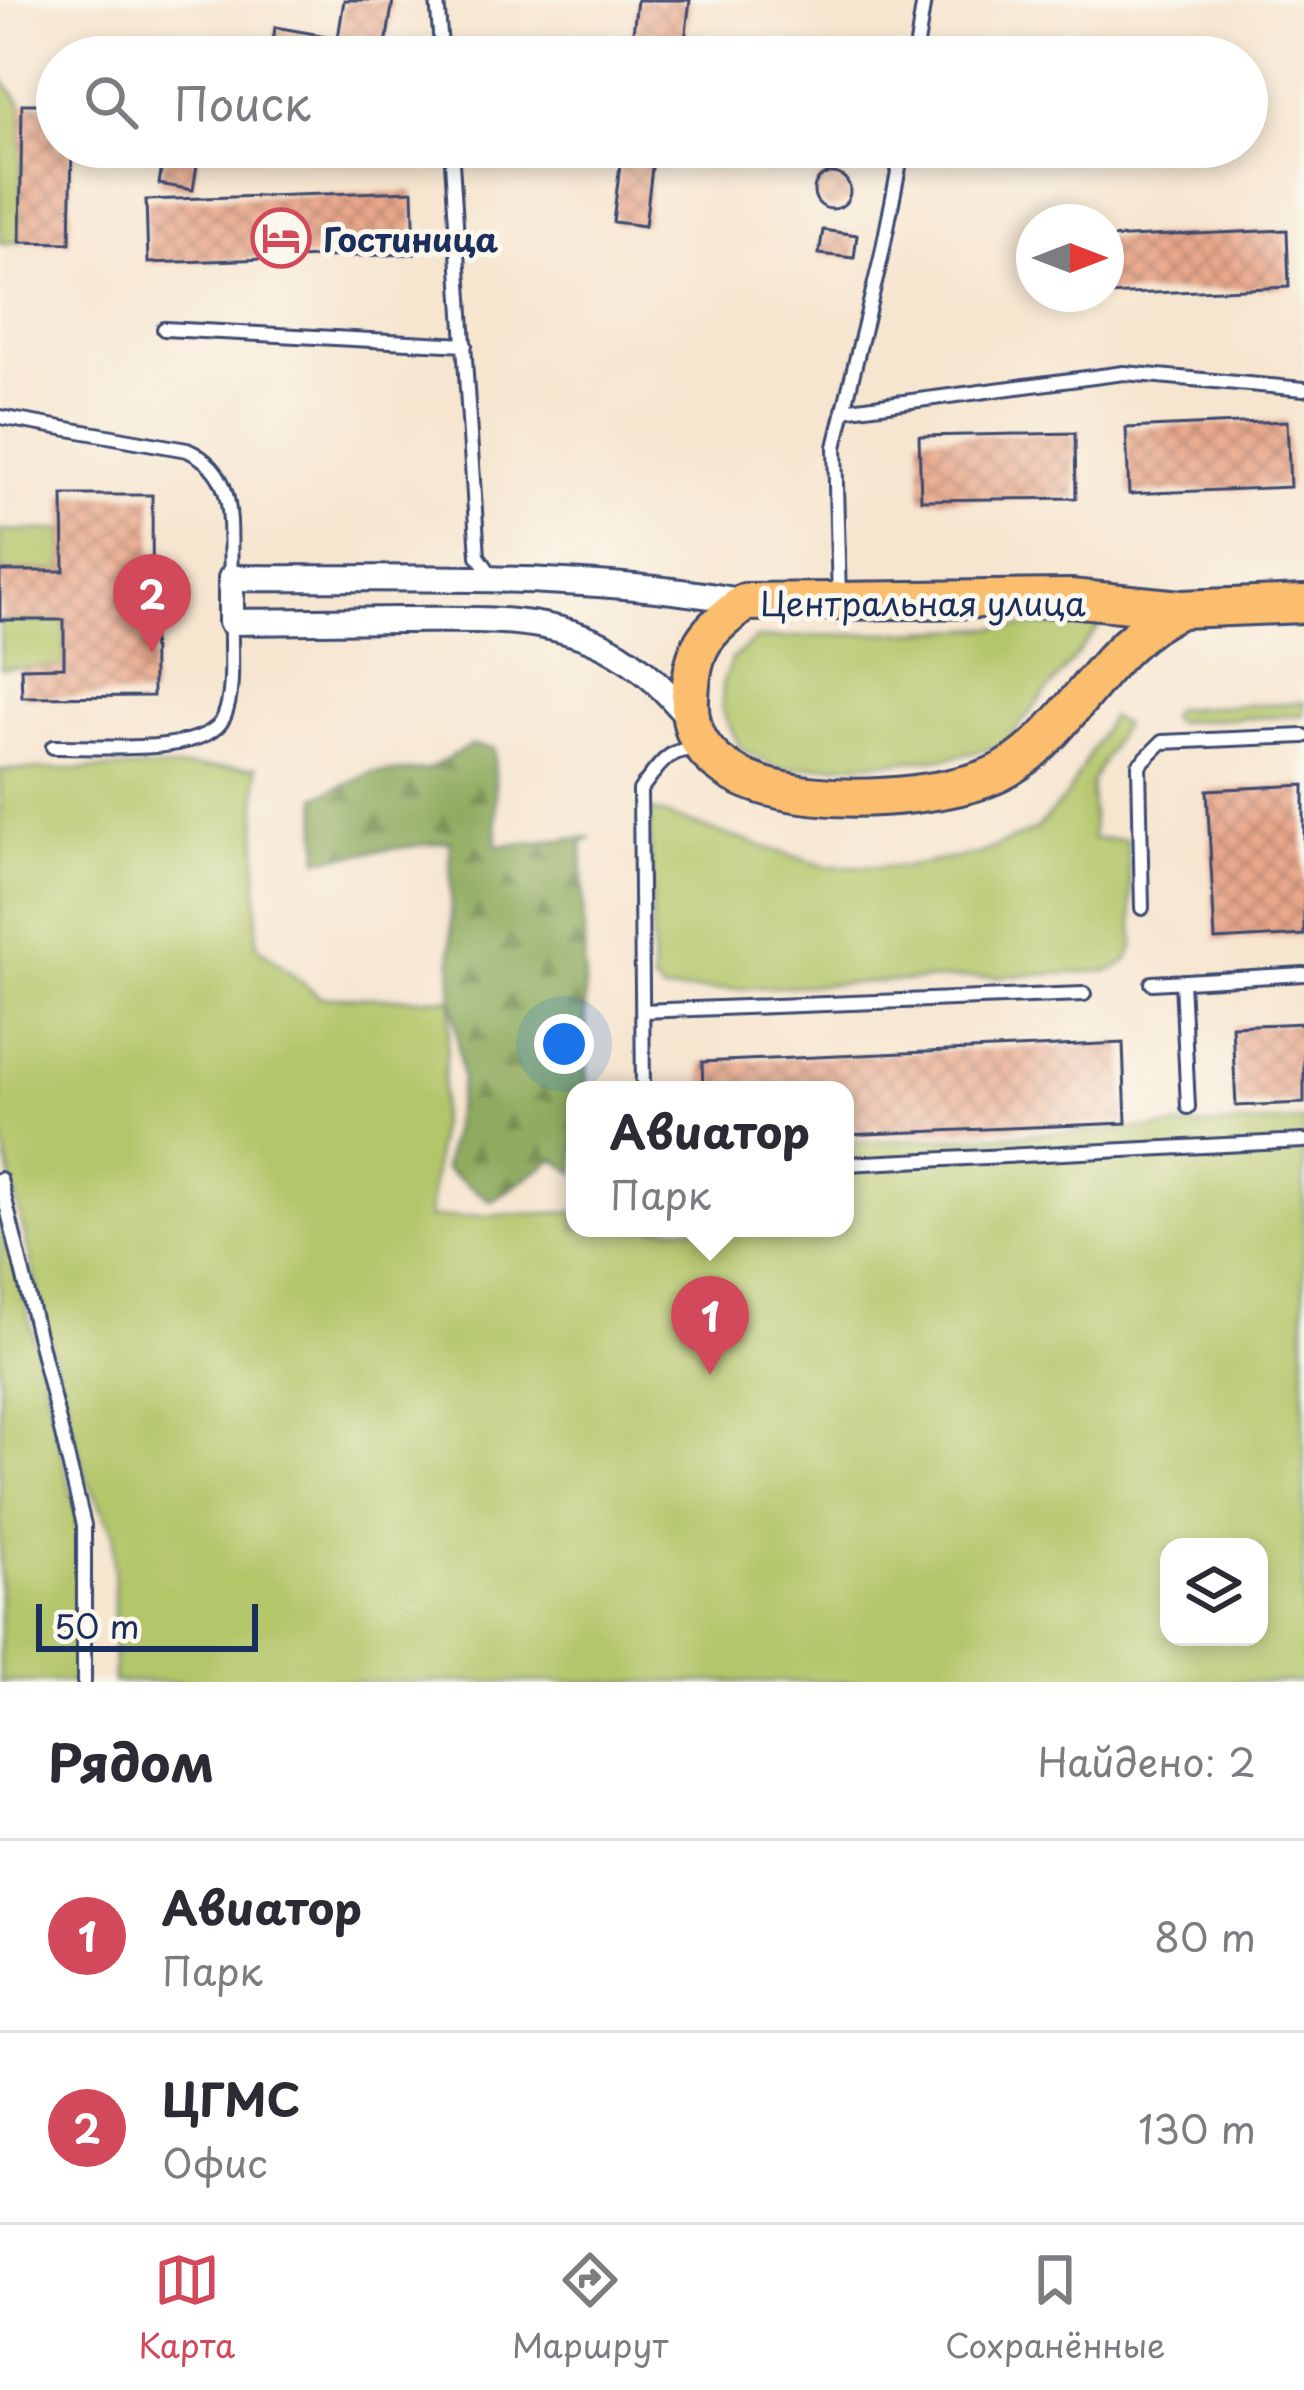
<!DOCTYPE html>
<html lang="ru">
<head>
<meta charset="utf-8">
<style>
  body { margin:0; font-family:"Playpen Sans",sans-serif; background:#f2f2f3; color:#2b2b33 }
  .controls { position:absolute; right:36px; bottom:36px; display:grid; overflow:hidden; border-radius:24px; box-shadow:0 6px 18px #0003 }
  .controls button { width:108px; height:108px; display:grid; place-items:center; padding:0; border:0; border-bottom:3px solid #e1e1e2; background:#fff; color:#2b2b33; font:60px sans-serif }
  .compass { position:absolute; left:1016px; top:204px; width:108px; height:108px; border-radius:50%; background:#fff; box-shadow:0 6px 18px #0003; rotate:90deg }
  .scale { position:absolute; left:36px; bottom:30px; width:222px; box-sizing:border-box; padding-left:12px; border:6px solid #1b2f5e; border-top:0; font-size:33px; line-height:42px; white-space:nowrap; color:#1b2f5e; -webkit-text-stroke:9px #fbf7ec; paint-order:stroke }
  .you { position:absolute; left:564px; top:1044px; width:42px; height:42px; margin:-30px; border:9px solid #fff; border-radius:50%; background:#1a73e8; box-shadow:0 0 0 18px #1a73e833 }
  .badge { display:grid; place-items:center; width:78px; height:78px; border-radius:50%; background:#d1495b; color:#fff; font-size:39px; font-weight:700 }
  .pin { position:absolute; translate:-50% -99px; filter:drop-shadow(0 3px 6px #0008) }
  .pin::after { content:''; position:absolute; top:63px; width:42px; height:36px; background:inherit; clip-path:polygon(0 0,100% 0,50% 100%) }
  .popup { position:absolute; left:566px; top:1081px; width:288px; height:156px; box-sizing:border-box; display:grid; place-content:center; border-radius:24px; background:#fff; filter:drop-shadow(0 3px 9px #0005); font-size:39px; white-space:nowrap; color:#7c7c81 }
  .popup b { font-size:45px; color:#2b2b33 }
  .popup::after { content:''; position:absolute; left:50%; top:100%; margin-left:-24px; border:24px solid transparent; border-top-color:#fff }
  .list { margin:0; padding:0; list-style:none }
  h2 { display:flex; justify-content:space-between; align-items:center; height:156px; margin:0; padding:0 48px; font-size:51px }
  h2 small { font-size:39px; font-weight:400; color:#7c7c81 }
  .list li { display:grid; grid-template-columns:78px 1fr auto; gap:36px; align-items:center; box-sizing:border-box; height:192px; padding:0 48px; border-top:3px solid #e1e1e2 }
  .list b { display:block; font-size:45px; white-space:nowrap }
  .list p { margin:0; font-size:39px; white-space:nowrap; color:#7c7c81 }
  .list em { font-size:39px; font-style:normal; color:#7c7c81 }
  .icon { flex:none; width:66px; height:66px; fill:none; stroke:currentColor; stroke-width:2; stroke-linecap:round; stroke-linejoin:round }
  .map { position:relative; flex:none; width:1304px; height:1682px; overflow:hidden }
  .search { position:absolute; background:#fff; box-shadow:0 6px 18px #0003; left:36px; right:36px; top:36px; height:132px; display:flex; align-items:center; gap:30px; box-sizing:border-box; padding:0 42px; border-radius:66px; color:#7c7c81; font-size:45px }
  .sheet { height:540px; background:#fff }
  nav { display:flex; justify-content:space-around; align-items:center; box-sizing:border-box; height:168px; border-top:3px solid #e1e1e2; background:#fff; font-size:33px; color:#7c7c81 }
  nav a { display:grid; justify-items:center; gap:6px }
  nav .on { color:#d1495b }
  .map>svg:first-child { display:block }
  .green { fill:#b4c66a; stroke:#687a64; stroke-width:3; fill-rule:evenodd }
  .forest { fill:url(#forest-firs); stroke:#556d5e; stroke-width:3 }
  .building { fill:url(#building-cross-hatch) }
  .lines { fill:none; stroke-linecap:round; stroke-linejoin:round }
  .lane-casing { stroke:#3c4a6f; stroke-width:18 }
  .street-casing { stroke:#3c4a6f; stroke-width:30 }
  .primary-casing { stroke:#3c4a6f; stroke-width:42 }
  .lane { stroke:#fff; stroke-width:12 }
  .street { stroke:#fff; stroke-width:24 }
  .primary { stroke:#fbbd6e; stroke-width:36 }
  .labels { text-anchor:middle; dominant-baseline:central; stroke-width:10; stroke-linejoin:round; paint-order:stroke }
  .poi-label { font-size:33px; font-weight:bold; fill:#1b2f5e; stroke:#fbf7ec; text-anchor:start }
  .street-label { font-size:33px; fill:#1b2f5e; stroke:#fbf7ec }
</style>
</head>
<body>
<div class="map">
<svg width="1304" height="1682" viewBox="0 0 1304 1682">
  <defs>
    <pattern id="forest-firs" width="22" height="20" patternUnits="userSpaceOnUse" patternTransform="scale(3)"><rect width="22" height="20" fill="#8fab5e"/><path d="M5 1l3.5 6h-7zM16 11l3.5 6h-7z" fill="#748c51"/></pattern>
    <pattern id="building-cross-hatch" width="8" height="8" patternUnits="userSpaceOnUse" patternTransform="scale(3)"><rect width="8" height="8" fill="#e9a78a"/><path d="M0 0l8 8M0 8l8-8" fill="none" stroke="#bc8874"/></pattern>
  </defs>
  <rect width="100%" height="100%" fill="#fbf7ec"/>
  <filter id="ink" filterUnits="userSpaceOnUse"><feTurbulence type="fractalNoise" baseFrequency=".00833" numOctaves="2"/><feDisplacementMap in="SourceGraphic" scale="24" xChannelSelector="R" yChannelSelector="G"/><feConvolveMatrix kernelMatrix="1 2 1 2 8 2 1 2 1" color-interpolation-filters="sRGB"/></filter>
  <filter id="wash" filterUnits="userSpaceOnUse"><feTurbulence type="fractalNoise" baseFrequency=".004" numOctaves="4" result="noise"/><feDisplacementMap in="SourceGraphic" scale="48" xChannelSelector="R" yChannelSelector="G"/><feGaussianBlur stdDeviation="2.7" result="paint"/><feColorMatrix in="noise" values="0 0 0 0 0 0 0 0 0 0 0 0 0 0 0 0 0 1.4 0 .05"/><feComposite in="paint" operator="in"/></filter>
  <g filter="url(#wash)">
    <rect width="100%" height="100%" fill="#f6e5cf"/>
    <path class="green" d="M 0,76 L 22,104 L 20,242 L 0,243 Z
      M 63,530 L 64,571 L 0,571 L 0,531 Z
      M 0,620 L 64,620 L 64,667 L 1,668 Z
      M 1102,623 L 1003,746 L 948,758 L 779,769 L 741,749 L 722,711 L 723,681 L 732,659 L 756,639 Z
      M 1304,702 L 1304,715 L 1175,722 L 1169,716 L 1175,709 Z
      M 1110,717 L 1123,724 L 1091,783 L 1093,839 L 1127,839 L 1134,944 L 1128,960 L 1110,971 L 663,992 L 653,981 L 650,810 L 824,866 L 904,867 L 979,854 L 1037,829 L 1067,795 Z
      M 257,767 L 257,946 L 320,997 L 452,999 L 429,1218 L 575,1212 L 575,1228 L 845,1228 L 845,1143 L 1304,1121 L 1304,1682 L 114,1682 L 114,1533 L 86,1477 L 50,1343 L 0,1130 L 0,770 ZM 1169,1547 L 1259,1547 L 1259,1637 L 1169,1637 Z
      M 0,1197 L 79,1525 L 77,1682 L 0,1682 Z"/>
    <path class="forest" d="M 471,745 L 494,748 L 497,846 L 591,837 L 582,843 L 587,1090 L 575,1090 L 575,1173 L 555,1159 L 492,1201 L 444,1169 L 462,1079 L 452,992 L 450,841 L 319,859 L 317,797 L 371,773 L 427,770 Z"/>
    <g id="blocks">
      <path class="building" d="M 344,0 L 393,0 L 384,57 L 271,57 L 275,27 L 338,38 Z
        M 637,0 L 690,0 L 683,57 L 630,57 Z
        M 22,104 L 51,104 L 51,122 L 57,122 L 57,147 L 72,147 L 70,243 L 20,242 Z
        M 165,147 L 200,147 L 193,190 L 159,184 Z
        M 622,147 L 654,151 L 645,226 L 613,222 Z
        M814 191a18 18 0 1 1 36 0a18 18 0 1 1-36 0Z
        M 413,191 L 415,254 L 148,263 L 146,200 Z
        M 823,230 L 857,235 L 854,258 L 819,254 Z
        M 1287,230 L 1289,287 L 1106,295 L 1106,238 Z
        M 1287,421 L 1290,487 L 1129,494 L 1126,428 Z
        M 1075,433 L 1076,498 L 921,500 L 919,436 Z
        M 63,495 L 152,495 L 153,696 L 22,697 L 21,668 L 64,667 L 64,620 L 0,620 L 0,571 L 64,571 Z
        M 1304,785 L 1304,935 L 1215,940 L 1207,790 Z
        M 1304,1023 L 1304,1103 L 1236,1106 L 1232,1026 Z
        M 1123,1043 L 1126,1123 L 845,1135 L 845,1090 L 703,1090 L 702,1062 Z"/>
    </g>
  </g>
  <g filter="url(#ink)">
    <use href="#blocks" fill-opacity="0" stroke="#3c4a6f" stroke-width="3"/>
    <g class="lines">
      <g class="lane-casing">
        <path id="lane" d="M 437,0 L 442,57
          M 915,57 L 924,0
          M 451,147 L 478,556 L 492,576
          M 164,329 L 465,345
          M 843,410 L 1124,373 L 1304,389
          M 0,417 L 187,450 C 241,474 228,528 231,578
          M 839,599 L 835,447 L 881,258 L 903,147
          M 53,747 C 93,746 207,757 224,717 C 235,691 230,651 231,622
          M 1142,908 L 1139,765 L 1162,742 L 1304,736
          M 1182,981 L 1188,1107
          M 1152,983 L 1304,974
          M 642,1011 L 1084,994
          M 643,1090 L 640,790 C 656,770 669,744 698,751
          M 845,1164 L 1304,1141
          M 0,1179 L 84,1525 L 84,1682"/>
      </g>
      <g class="street-casing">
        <path id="street" d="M 692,722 C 665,687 633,657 592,640 C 532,615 463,620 399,620 C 343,621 287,621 231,622 L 231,578 C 397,580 583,571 745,602"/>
      </g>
      <g class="primary-casing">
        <path id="primary" d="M 1181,609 C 1099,644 1065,746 992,776 C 919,806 684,823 690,699 C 692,645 704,634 745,602 L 1070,598 L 1181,609 L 1304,604"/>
      </g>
      <use href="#lane" class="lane"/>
      <use href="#street" class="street"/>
      <use href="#primary" class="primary"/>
    </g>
  </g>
  <defs>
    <g id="hotel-ring" transform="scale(3)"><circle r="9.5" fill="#fbf7ec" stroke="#d1495b" stroke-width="1.5"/><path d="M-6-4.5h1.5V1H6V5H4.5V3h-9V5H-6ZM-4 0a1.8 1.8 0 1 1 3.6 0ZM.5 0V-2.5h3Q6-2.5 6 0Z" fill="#d1495b"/></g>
  </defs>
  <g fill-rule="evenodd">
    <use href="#hotel-ring" x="281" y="238"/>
  </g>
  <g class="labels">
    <g class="poi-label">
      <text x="323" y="238">Гостиница</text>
    </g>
    <g class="street-label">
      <text x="923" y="602">Центральная улица</text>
    </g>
  </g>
</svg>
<div class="controls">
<button><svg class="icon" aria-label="layers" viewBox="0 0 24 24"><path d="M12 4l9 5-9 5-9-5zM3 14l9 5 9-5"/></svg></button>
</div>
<svg class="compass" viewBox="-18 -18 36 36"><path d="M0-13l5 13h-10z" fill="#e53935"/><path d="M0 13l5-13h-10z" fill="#7c7c81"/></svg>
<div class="scale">50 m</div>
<div class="you"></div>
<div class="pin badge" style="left:710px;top:1375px">1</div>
<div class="popup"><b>Авиатор</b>Парк</div>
<div class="pin badge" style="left:152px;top:653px">2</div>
<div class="search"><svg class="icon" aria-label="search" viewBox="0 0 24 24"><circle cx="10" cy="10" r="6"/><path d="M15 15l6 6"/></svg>Поиск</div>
</div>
<section class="sheet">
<h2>Рядом<small>Найдено: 2</small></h2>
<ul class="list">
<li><span class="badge">1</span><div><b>Авиатор</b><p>Парк</p></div><em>80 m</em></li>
<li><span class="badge">2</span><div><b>ЦГМС</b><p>Офис</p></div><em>130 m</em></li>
</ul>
</section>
<nav>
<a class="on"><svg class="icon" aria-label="map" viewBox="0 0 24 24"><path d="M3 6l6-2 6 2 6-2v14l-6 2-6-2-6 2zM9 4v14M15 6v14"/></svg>Карта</a>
<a><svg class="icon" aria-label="directions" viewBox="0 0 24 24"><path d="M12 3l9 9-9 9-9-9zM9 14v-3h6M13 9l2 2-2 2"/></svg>Маршрут</a>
<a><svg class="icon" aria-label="saved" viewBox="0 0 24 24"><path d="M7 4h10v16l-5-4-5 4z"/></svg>Сохранённые</a>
</nav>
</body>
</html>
